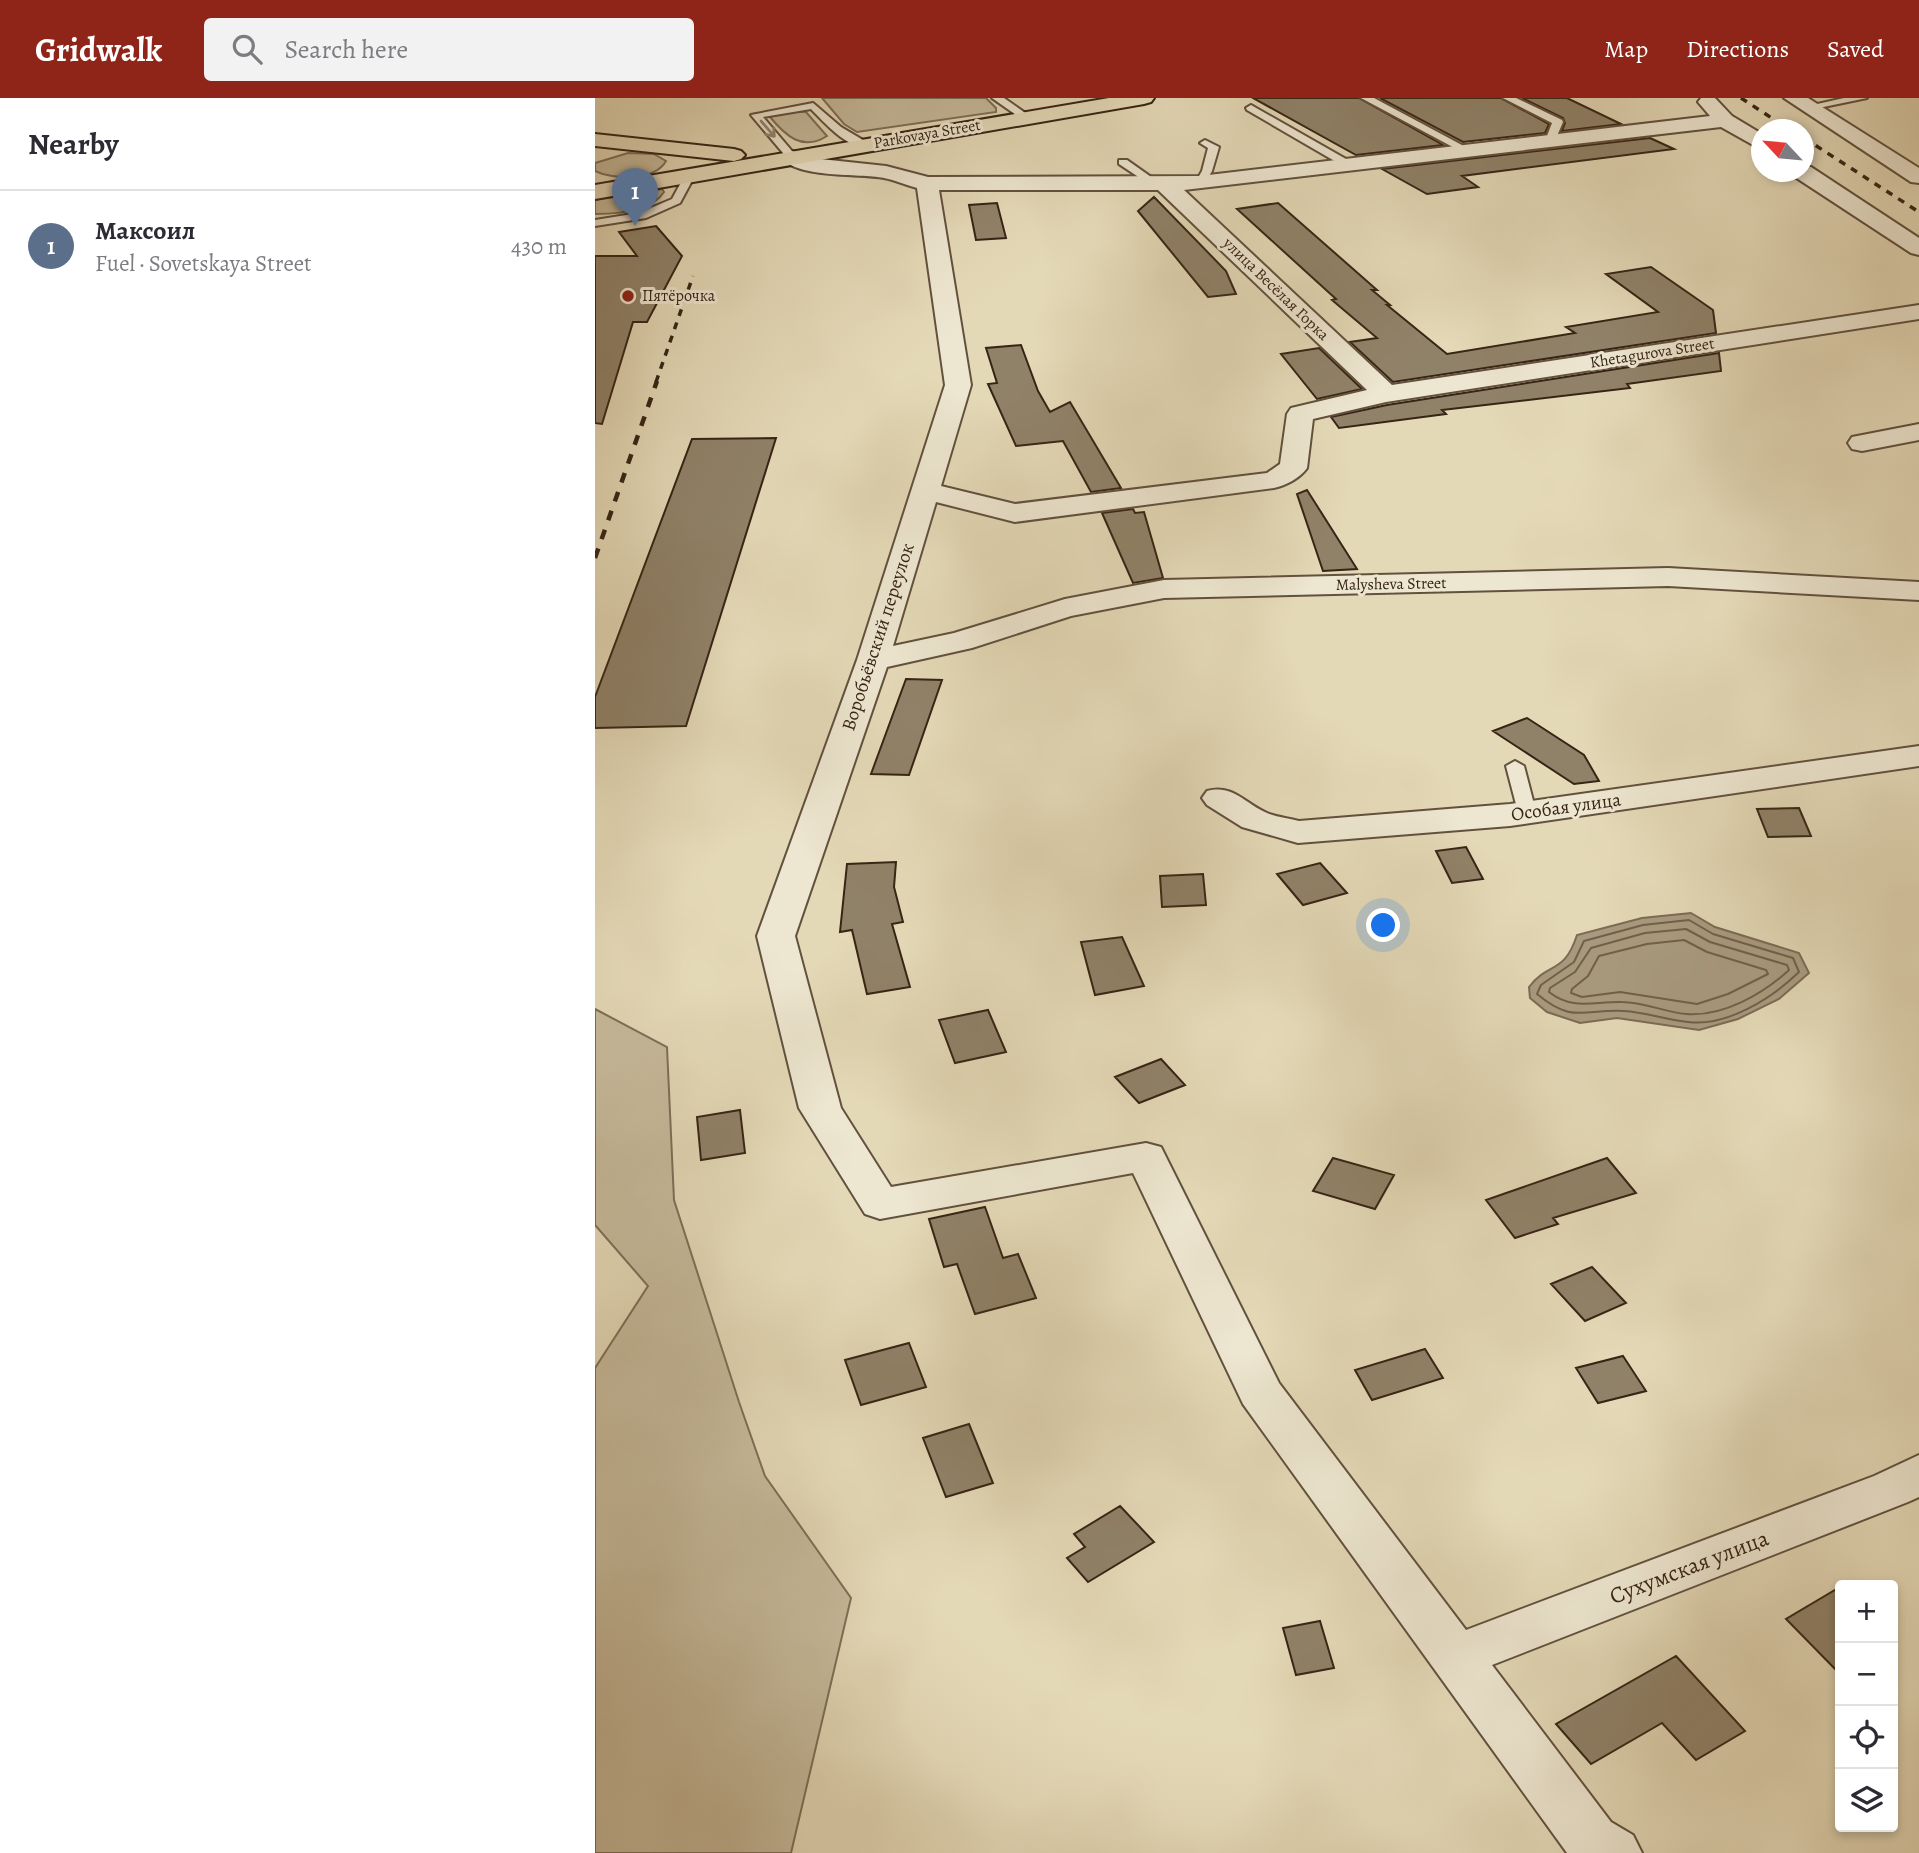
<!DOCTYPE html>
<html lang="en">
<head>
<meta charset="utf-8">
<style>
  body { margin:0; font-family:Alegreya,serif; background:#f2f2f3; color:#2b2b33 }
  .controls { position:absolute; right:21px; bottom:21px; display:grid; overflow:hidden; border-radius:7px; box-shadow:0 4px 10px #0003 }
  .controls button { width:63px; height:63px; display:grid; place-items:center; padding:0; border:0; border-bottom:2px solid #e1e1e2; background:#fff; color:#2b2b33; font:35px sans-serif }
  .compass { position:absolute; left:1156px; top:21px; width:63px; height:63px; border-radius:50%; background:#fff; box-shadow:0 4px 10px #0003; rotate:296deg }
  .you { position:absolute; left:789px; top:828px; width:24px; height:24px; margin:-18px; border:5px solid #fff; border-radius:50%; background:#1a73e8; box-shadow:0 0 0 10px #1a73e833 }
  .badge { display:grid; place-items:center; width:46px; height:46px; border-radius:50%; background:#8f2418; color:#fff; font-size:23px; font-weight:700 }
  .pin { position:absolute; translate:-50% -58px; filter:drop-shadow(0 2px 4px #0008) }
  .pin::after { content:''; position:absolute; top:37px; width:24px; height:21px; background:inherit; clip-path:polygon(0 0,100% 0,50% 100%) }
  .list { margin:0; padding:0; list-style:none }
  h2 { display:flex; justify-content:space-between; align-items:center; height:91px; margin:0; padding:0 28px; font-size:30px }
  h2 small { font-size:23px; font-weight:400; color:#7c7c81 }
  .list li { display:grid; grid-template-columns:46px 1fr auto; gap:21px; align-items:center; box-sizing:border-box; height:112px; padding:0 28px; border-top:2px solid #e1e1e2 }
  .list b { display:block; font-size:26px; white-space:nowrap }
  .list p { margin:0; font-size:23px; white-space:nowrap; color:#7c7c81 }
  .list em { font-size:23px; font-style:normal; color:#7c7c81 }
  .icon { flex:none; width:38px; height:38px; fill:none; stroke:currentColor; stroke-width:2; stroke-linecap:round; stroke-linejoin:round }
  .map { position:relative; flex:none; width:1324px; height:1755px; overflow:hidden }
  header { display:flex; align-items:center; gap:42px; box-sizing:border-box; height:98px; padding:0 35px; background:#8f2418; color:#fff }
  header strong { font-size:33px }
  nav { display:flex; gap:38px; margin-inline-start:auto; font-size:24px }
  .search { width:490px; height:63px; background:#f2f2f3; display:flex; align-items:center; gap:18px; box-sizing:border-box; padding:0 24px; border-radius:7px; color:#7c7c81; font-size:26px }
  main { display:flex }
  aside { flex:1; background:#fff }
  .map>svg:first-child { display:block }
  .green { fill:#c6ba9b; stroke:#7e6f58; stroke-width:2 }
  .water { fill:#a99b80; stroke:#7b6b55; stroke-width:2 }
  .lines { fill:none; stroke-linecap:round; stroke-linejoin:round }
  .shore { stroke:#70604a; stroke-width:2 }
  .building { fill:#908269; stroke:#362415; stroke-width:2 }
  .service-casing { stroke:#62513e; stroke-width:4 }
  .minor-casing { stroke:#62513e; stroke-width:4 }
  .tertiary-casing { stroke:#62513e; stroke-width:4 }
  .primary-casing { stroke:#362415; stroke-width:4 }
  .service { fill:#ede6d0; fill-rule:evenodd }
  .minor { fill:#ede6d0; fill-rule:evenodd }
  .tertiary { fill:#ede6d0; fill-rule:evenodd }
  .primary { fill:#e4d9b7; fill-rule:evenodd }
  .rail-far1 { stroke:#362415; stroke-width:3.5; stroke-dasharray:7 7; stroke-linecap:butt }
  .rail { stroke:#362415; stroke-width:4.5; stroke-dasharray:10 10; stroke-linecap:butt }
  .oneway { stroke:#928572 }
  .poi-dot { fill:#8f2418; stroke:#ede6d0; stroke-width:2.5 }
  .labels { text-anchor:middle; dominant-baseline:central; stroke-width:6; stroke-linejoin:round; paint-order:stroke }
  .far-street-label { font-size:16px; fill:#362415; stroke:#ede6d0 }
  .far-poi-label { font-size:16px; fill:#362415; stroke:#ede6d0; text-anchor:start }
  .street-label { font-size:19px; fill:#362415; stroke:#ede6d0 }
  .near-street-label { font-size:23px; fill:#362415; stroke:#ede6d0 }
</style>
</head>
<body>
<header>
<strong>Gridwalk</strong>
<div class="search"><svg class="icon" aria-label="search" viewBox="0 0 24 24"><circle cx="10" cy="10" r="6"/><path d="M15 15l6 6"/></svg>Search here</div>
<nav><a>Map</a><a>Directions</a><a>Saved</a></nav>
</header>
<main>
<aside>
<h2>Nearby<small></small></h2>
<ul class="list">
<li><span class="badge" style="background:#5c6f8a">1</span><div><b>Максоил</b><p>Fuel · Sovetskaya Street</p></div><em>430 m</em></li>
</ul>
</aside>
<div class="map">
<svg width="1324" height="1755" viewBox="0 0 1324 1755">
  <rect width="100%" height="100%" fill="#e4d9b7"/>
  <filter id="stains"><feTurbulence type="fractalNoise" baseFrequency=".00286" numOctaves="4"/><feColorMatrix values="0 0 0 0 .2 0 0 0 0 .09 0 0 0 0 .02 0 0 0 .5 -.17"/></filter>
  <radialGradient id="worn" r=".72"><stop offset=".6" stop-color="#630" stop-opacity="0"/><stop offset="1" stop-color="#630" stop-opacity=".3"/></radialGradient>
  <path class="green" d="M 227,0 L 391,0 L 401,10 L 401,14 L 262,34 L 249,26 Z
    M 195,13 L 211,14 L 232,38 C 207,54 190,37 175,19 Z
    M 33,55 L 59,56 L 71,63 C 60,83 18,82 0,73 L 0,65 Z
    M 67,91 L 69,94 C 56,114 22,116 0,116 L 0,102 Z
    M 0,911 L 72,949 L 79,1102 L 144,1304 L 170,1378 L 256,1500 L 196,1755 L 0,1755 L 0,1270 L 53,1188 L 0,1127 Z"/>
  <path class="water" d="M 1096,815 L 1120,829 L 1204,855 L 1214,875 L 1184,901 L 1143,921 L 1104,932 L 1022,920 L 985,925 L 952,914 L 935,900 L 934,889 C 954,863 969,877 982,837 L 1047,820 Z"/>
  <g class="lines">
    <path class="shore" d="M 1094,822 L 1118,836 L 1198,860 L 1204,874 C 1177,900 1132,929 1093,924 C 1071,922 1050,914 1029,913 C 988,911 978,926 942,896 L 946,887 L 979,864 L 989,843 L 1048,827 Z
      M 1091,831 L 1115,844 L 1192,867 L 1194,872 C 1168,896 1128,919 1091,916 C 1069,914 1049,904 1027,904 C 999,903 978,913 954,894 L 955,890 L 980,874 L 996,850 L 1050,835 Z
      M 1089,842 L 1112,854 L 1171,872 L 1173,876 L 1133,896 L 1102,906 L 1025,894 L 987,899 L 976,895 L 977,891 L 993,878 L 1004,858 L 1052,846 Z"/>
  </g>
  <path class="building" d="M 658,0 L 764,0 L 848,47 L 761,57 Z
    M 785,0 L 906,0 L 954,26 L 950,35 L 868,44 Z
    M 927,0 L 972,0 L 1026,26 L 967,33 L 970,25 L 968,20 Z
    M 1055,40 L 1079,51 L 867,78 L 883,89 L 832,96 L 787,71 Z
    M 559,99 L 631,173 L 641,196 L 613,199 L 543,113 Z
    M 402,105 L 411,140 L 381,142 L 374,107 Z
    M 683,105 L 782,192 L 777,192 L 795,207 L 792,207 L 852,256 L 980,235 L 971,229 L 1063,214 L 1011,176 L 1056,169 L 1118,212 L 1121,235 L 798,284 L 755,244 L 782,240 L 737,202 L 741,201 L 642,111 Z
    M 61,128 L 87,158 L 52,224 L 38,224 L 7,326 L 0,325 L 0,158 L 42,158 L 24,134 Z
    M 426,247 L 443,293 L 455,314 L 475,304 L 526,390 L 496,394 L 468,343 L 421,348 L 393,286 L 402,285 L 391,250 Z
    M 724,250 L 767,291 L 722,301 L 686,256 Z
    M 1124,255 L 1126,273 L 1032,286 L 1035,290 L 847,312 L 851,316 L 744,330 L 736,319 L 792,307 Z
    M 181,340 L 91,628 L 0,630 L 0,599 L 97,341 Z
    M 712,392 L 762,471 L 728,473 L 702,396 Z
    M 538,411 L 540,415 L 549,414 L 568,480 L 538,485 L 507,415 Z
    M 311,581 L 347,582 L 314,677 L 276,676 Z
    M 932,620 L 989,657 L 1004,683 L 979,686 L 898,633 Z
    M 1204,710 L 1216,738 L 1173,739 L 1162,711 Z
    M 871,749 L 888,781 L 857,785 L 841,753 Z
    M 301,764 L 299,789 L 308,824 L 297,826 L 315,889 L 272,896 L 257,832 L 245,834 L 252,766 Z
    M 725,765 L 752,795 L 708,807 L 682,776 Z
    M 608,776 L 611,807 L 567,809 L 565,778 Z
    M 527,839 L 549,888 L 500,897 L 486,844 Z
    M 393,912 L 411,954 L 360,965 L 344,922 Z
    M 566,961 L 590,987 L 544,1005 L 520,979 Z
    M 145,1012 L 150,1055 L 106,1062 L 102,1019 Z
    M 738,1060 L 799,1077 L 780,1111 L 718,1093 Z
    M 1012,1060 L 1041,1095 L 958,1120 L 963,1126 L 920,1140 L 891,1102 Z
    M 390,1109 L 408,1160 L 423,1156 L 441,1200 L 380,1216 L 362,1166 L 349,1169 L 334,1121 Z
    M 997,1169 L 1031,1205 L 990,1223 L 956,1186 Z
    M 314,1245 L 331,1289 L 266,1307 L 250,1262 Z
    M 830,1251 L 848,1280 L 777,1302 L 760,1272 Z
    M 1028,1258 L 1051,1293 L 1003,1305 L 981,1270 Z
    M 374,1326 L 398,1385 L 351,1399 L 328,1340 Z
    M 525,1408 L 559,1444 L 493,1484 L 472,1460 L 490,1449 L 479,1436 Z
    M 1245,1489 L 1245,1576 L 1191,1521 Z
    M 725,1523 L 739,1570 L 701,1577 L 688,1530 Z
    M 1081,1558 L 1150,1633 L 1101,1662 L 1067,1625 L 996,1666 L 961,1626 Z"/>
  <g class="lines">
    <g class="service-casing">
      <path id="service" d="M 397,0 L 409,0 L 436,19 L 427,21 Z
        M 766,0 L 779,0 L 878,53 L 869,55 Z
        M 908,0 L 921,0 L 967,22 L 968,24 L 959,45 L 950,43 L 957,25 Z
        M 1249,0 L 1272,0 L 1214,12 L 1209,9 Z
        M 218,5 L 246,29 L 273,45 L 273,49 C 252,51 230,25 216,11 L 168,19 L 202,59 L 193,61 L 156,17 Z
        M 656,7 L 758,65 L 759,67 L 750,69 L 652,12 L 651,10 Z
        M 610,42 L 624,49 L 617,73 L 609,87 L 605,88 L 600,85 L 607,73 L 613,50 L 605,45 Z
        M 524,62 L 532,62 L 566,86 L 557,88 L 524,66 Z
        M 90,77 L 99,79 L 85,105 L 51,120 L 0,128 L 0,122 L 44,115 L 77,101 Z
        M 920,663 L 929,668 L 941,714 L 938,718 L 926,718 L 923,714 L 911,668 Z"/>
    </g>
    <g class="minor-casing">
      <path id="minor" d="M 1106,0 L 1120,0 L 1137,18 L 1167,36 L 1167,52 L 1126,29 L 589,92 L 797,287 L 1324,207 L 1324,221 L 791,304 L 718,321 L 712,370 C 704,381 691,387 679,390 L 420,424 L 341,404 L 298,548 L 359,535 L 470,501 L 569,482 L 1073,470 L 1324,484 L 1324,502 L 1073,488 L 569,500 L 476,518 L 377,550 L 292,569 L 200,838 L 246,1010 L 296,1089 L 551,1045 L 566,1049 L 684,1285 L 871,1532 L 1279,1378 L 1324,1357 L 1324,1399 L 1313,1404 L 897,1567 L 1016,1724 L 1038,1737 L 1047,1755 L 972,1755 L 648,1306 L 538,1075 L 285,1121 L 270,1116 L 204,1010 L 162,838 L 262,562 L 350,287 L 322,90 C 311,87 300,82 289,80 C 264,75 202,81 186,59 L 190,55 L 197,53 L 216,60 L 291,68 L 333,79 L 605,78 L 1115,18 L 1103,4 ZM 344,92 L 563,92 L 772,292 L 696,310 L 692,316 L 685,366 L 672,375 L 420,406 L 346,388 L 376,287 Z
        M 1209,68 L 1216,69 L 1324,140 L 1324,157 L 1316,155 L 1200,79 L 1198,74 L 1209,74 Z
        M 1324,326 L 1324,342 L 1267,353 L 1257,351 L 1253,345 L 1257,339 Z
        M 1324,648 L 1324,668 L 915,728 L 703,745 L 647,729 L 612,707 L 607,700 L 612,693 C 638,686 649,705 672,715 C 681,719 693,720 704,723 L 915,706 Z"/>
    </g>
    <g class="tertiary-casing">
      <path id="tertiary" d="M 1189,0 L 1213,0 L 1324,70 L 1324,85 L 1316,84 Z"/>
    </g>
    <g class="primary-casing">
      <path id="primary" d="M 514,0 L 559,0 L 556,4 L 549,6 L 0,101 L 0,87 Z
        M 0,36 L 139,51 L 146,53 L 150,57 L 146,61 L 139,63 L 0,48 Z"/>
    </g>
    <use href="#service" class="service"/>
    <use href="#minor" class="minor"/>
    <use href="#tertiary" class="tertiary"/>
    <use href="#primary" class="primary"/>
    <path class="rail-far1" d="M 1146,0 L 1195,32
      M 1209,40 L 1324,114
      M 61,284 L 98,178"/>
    <path class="rail" d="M 0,460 L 62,283"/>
  </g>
  <defs><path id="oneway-shaft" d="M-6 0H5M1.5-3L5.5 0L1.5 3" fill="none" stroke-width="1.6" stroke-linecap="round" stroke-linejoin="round" transform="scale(1.75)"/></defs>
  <use class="oneway" href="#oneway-shaft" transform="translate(173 31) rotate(49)"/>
  <circle class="poi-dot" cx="33" cy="198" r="7"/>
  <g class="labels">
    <g class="far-street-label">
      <text transform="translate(332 36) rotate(-10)">Parkovaya Street</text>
      <text transform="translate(681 191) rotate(44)">улица Весёлая Горка</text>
      <text transform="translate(1057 255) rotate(-9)">Khetagurova Street</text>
      <text transform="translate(796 486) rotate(-1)">Malysheva Street</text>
    </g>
    <g class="far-poi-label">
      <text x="47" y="198">Пятёрочка</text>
    </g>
    <g class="street-label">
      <text transform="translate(283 539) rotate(-72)">Воробьёвский переулок</text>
      <text transform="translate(971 709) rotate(-8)">Особая улица</text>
    </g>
    <g class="near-street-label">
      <text transform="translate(1094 1469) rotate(-21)">Сухумская улица</text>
    </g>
  </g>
  <rect width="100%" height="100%" filter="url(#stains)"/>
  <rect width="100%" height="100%" fill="url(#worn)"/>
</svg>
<div class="controls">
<button>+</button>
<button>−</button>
<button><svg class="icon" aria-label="locate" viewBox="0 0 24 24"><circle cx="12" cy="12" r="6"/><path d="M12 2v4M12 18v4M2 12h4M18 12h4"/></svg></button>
<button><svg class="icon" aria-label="layers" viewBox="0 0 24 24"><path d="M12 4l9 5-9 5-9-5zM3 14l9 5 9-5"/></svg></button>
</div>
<svg class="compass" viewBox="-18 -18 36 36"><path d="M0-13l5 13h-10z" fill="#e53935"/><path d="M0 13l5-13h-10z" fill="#7c7c81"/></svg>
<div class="you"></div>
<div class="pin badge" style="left:40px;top:128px;background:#5c6f8a">1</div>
</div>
</main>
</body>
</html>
